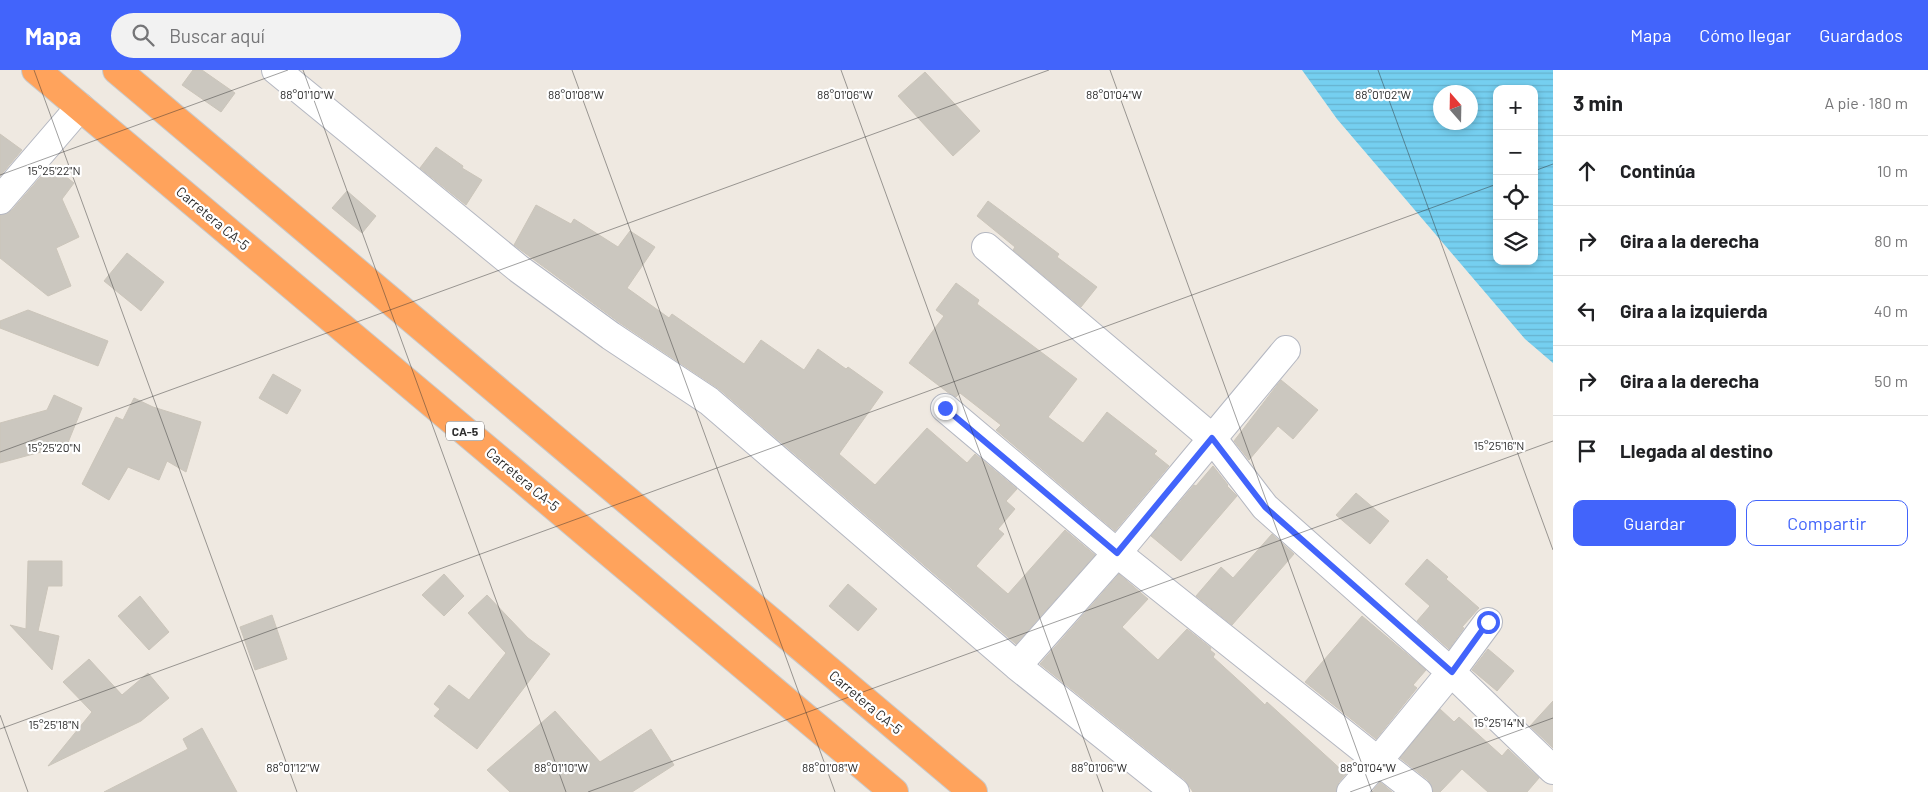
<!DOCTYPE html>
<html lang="es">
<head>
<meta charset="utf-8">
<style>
  body { margin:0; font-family:Barlow,sans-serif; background:#f2f2f2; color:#202124 }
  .controls { position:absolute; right:15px; top:15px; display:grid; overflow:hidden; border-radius:10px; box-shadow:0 2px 8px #0003 }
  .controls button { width:45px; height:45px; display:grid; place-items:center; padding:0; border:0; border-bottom:1px solid #e0e0e0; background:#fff; color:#202124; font:25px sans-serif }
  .compass { position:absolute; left:1433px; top:15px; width:45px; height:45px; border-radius:50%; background:#fff; box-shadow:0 2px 8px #0003; rotate:340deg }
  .stop { position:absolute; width:15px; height:15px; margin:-11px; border:4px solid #4264fb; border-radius:50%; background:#fff }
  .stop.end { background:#4264fb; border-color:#fff; box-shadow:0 1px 5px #0008 }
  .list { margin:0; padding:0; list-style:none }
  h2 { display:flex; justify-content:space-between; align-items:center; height:65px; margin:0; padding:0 20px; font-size:21px }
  h2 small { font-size:16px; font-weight:400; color:#757577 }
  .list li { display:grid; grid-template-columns:32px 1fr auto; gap:15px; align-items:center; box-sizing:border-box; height:70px; padding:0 20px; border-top:1px solid #e0e0e0 }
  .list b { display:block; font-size:19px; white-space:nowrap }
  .list em { font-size:16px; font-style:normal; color:#757577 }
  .actions { display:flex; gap:10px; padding:15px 20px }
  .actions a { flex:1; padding:11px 0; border:1px solid #4264fb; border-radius:10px; text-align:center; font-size:18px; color:#4264fb }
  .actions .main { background:#4264fb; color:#fff }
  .icon { flex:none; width:28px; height:28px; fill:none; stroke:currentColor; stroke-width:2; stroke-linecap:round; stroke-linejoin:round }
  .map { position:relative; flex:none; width:1553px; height:722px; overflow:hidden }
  header { display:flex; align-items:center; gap:30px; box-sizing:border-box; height:70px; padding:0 25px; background:#4264fb; color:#fff }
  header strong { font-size:24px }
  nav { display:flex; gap:28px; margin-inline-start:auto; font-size:18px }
  .search { width:350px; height:45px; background:#f2f2f2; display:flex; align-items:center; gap:12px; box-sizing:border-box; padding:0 18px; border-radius:28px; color:#757577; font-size:19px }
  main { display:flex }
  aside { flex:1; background:#fff }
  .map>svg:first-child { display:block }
  .water { fill:url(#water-rules); fill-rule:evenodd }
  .building { fill:#cbc7bf; stroke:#cbc5ba }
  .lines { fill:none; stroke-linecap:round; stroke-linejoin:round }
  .minor-casing { stroke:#b4b7c1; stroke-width:30 }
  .highway-casing { stroke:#c9c9c9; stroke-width:30 }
  .minor { stroke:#fff; stroke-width:28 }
  .highway { stroke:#ffa35c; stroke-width:28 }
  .route { stroke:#4264fb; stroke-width:6 }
  .ticks { fill:none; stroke:#2e2e2e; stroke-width:1; stroke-opacity:0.45 }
  .labels { text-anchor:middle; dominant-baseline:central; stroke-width:4.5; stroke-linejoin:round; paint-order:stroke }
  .shield { fill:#fff; stroke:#6d6d6d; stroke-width:1 }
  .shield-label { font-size:12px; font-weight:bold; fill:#2e2e2e }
  .street-label { font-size:14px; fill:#2e2e2e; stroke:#fff }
  .ticks-label { font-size:12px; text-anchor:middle; fill:#2e2e2e; stroke:#fff; stroke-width:4.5; stroke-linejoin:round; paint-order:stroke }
</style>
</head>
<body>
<header>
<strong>Mapa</strong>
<div class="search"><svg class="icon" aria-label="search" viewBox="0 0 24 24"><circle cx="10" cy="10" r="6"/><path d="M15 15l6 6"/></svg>Buscar aquí</div>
<nav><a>Mapa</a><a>Cómo llegar</a><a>Guardados</a></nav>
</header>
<main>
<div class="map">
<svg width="1553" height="722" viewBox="0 0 1553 722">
  <defs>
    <pattern id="water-rules" width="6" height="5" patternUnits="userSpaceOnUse" patternTransform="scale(1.25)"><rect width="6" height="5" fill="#75cff0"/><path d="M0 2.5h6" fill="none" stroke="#66b2ce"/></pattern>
  </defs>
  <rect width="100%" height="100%" fill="#efe9e1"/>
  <path class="water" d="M 1302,0 L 1553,0 L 1553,293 L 1525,269 L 1337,49 ZM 1497,19 L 1534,19 L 1534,191 L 1497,191 ZM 1440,22 L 1470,22 L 1470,52 L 1440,52 Z"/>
  <path class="building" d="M 193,0 L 202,0 L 235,23 L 221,42 L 182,15 Z
    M 925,2 L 980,61 L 953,86 L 898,26 Z
    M 0,64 L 22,80 L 0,106 Z
    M 436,77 L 463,96 L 462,98 L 482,110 L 466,135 L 420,98 Z
    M 51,95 L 74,113 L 62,129 L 79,167 L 56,178 L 71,216 L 48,226 L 0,188 L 0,145 L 12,140 Z
    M 347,121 L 376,146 L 362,163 L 332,138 Z
    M 988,131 L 1059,184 L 1057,187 L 1097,217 L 1081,237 L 1013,180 L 1015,177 L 977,146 Z
    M 536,135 L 571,154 L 574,149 L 618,177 L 630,161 L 655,177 L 627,218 L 669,248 L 672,244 L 744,294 L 761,270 L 804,300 L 818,279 L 846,299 L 848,297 L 883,322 L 839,384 L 875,415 L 927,358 L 967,393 L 975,384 L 1017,419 L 1006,431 L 1015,439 L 998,459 L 1004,464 L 976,496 L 1008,524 L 1065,460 L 1095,485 L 1016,574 L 719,319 L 620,253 L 514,175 Z
    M 127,183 L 164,212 L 141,241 L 104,211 Z
    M 956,213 L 979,230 L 977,234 L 1077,309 L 1048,347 L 1083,373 L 1107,342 L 1157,381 L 1154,384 L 1169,396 L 1115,461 L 996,360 L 1001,355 L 960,323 L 956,327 L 950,324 L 909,293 L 944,246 L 936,240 Z
    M 28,240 L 108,271 L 98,296 L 0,258 L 0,251 Z
    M 273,304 L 301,320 L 287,344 L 259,328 Z
    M 1281,310 L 1318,340 L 1293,369 L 1278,356 L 1249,390 L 1234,371 Z
    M 54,325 L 82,338 L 67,375 L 0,393 L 0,353 L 47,340 Z
    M 134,328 L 153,337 L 201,352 L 186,402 L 167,391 L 159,410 L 128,397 L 109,430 L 82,414 L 116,347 L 123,350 Z
    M 1213,396 L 1228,415 L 1227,416 L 1237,426 L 1181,491 L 1151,466 L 1194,415 L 1196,416 Z
    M 1356,423 L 1389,451 L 1370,474 L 1336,445 Z
    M 1272,464 L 1294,484 L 1232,555 L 1196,526 L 1221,497 L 1233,508 Z
    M 1427,489 L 1448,507 L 1446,509 L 1479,538 L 1462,557 L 1464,558 L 1449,579 L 1417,551 L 1430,536 L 1405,514 Z
    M 28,491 L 62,491 L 62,516 L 48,516 L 38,561 L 59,566 L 52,600 L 10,555 L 26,559 Z
    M 444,504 L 464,526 L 444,546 L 422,525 Z
    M 1119,504 L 1148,529 L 1122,557 L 1158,590 L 1187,559 L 1211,578 L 1210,580 L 1215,584 L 1213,587 L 1247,618 L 1265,635 L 1267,632 L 1346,704 L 1339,712 L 1336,722 L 1193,722 L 1185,710 L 1040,594 Z
    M 848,514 L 877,539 L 858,561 L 829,536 Z
    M 487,525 L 528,568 L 550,584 L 477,679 L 434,646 L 440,639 L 434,634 L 449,615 L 469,630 L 506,583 L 468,543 Z
    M 140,526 L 169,562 L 149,580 L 118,546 Z
    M 272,545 L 287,589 L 255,600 L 240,557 Z
    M 1362,546 L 1426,600 L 1413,615 L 1417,618 L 1376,669 L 1305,612 Z
    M 1488,579 L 1514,601 L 1497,621 L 1472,600 Z
    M 89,589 L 122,625 L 148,603 L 169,628 L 141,651 L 48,696 L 92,642 L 63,612 Z
    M 1553,631 L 1553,678 L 1530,656 Z
    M 1440,639 L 1454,652 L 1459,647 L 1502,686 L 1508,679 L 1539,708 L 1527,722 L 1488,722 L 1462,699 L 1440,722 L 1433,722 L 1428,710 L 1400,688 Z
    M 555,641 L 600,692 L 651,659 L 674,695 L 632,722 L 510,722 L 487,700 Z
    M 202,658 L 237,722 L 104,722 L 188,679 L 183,669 Z
    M 1380,712 L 1392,722 L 1372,722 Z"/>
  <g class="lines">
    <g class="minor-casing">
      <path id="minor" d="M 276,0 L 519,199 L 611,266 L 709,331 L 1017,596 L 1175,722
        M 0,130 L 80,37
        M 986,177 L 1212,368 L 1265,437 L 1451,602 L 1553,700
        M 945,338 L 1117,483 L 1286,280
        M 1017,596 L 1117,483 L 1378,691 L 1351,722
        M 1418,722 L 1378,691 L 1451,602 L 1488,552"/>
    </g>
    <g class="highway-casing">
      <path id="highway" d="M 36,0 L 894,722
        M 117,0 L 973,722"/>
    </g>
    <use href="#minor" class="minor"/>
    <use href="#highway" class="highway"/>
  </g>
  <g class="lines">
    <path class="route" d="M 945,338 L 1117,483 L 1212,368 L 1265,437 L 1452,602 L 1488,552"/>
  </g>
  <path class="ticks" d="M 34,0 L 297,722M 303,0 L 566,722M 572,0 L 835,722M 841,0 L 1103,722M 1110,0 L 1372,722M 1378,0 L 1553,480M 1534,101 L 1553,94M 0,105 L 288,0M 0,382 L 1049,0M 0,645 L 28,722M 0,659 L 1497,114M 588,722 L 1553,371M 1350,722 L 1553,648"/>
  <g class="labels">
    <rect class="shield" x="446" y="351.5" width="38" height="19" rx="4"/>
    <g class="shield-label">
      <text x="465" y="361">CA-5</text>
    </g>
    <g class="street-label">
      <text transform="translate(213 148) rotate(40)">Carretera CA-5</text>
      <text transform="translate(523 409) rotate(40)">Carretera CA-5</text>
      <text transform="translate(866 632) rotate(40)">Carretera CA-5</text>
    </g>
  </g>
  <g class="ticks-label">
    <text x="307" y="29">88°01'10"W</text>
    <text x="576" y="29">88°01'08"W</text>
    <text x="845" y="29">88°01'06"W</text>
    <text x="1114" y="29">88°01'04"W</text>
    <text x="1383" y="29">88°01'02"W</text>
    <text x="54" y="105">15°25'22"N</text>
    <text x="1499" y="380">15°25'16"N</text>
    <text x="54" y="382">15°25'20"N</text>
    <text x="1499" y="657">15°25'14"N</text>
    <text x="54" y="659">15°25'18"N</text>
    <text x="293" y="702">88°01'12"W</text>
    <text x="561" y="702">88°01'10"W</text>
    <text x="830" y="702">88°01'08"W</text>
    <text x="1099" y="702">88°01'06"W</text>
    <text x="1368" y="702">88°01'04"W</text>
  </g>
</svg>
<div class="controls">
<button>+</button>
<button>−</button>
<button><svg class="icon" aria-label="locate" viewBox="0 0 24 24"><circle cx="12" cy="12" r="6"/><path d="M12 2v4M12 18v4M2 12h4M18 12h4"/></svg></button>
<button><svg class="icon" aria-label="layers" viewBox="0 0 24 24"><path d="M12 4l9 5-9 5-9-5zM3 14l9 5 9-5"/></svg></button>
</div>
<svg class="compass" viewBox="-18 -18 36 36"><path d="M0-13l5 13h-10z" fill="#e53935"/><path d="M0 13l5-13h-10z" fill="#757577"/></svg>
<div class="stop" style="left:1488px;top:552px"></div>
<div class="stop end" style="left:945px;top:338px"></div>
</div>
<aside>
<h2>3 min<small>A pie · 180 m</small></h2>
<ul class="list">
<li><svg class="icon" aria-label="ahead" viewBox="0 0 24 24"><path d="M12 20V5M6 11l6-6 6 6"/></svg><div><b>Continúa</b></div><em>10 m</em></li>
<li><svg class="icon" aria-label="right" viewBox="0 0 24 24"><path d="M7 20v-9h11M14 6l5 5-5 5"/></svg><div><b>Gira a la derecha</b></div><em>80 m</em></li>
<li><svg class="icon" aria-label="left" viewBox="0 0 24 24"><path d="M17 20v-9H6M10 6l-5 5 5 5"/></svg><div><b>Gira a la izquierda</b></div><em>40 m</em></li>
<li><svg class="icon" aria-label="right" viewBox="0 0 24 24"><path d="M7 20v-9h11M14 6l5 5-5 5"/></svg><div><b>Gira a la derecha</b></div><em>50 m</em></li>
<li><svg class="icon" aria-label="arrive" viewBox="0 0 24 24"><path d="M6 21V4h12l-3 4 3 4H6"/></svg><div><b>Llegada al destino</b></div></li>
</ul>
<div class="actions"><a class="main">Guardar</a><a>Compartir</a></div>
</aside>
</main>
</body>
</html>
